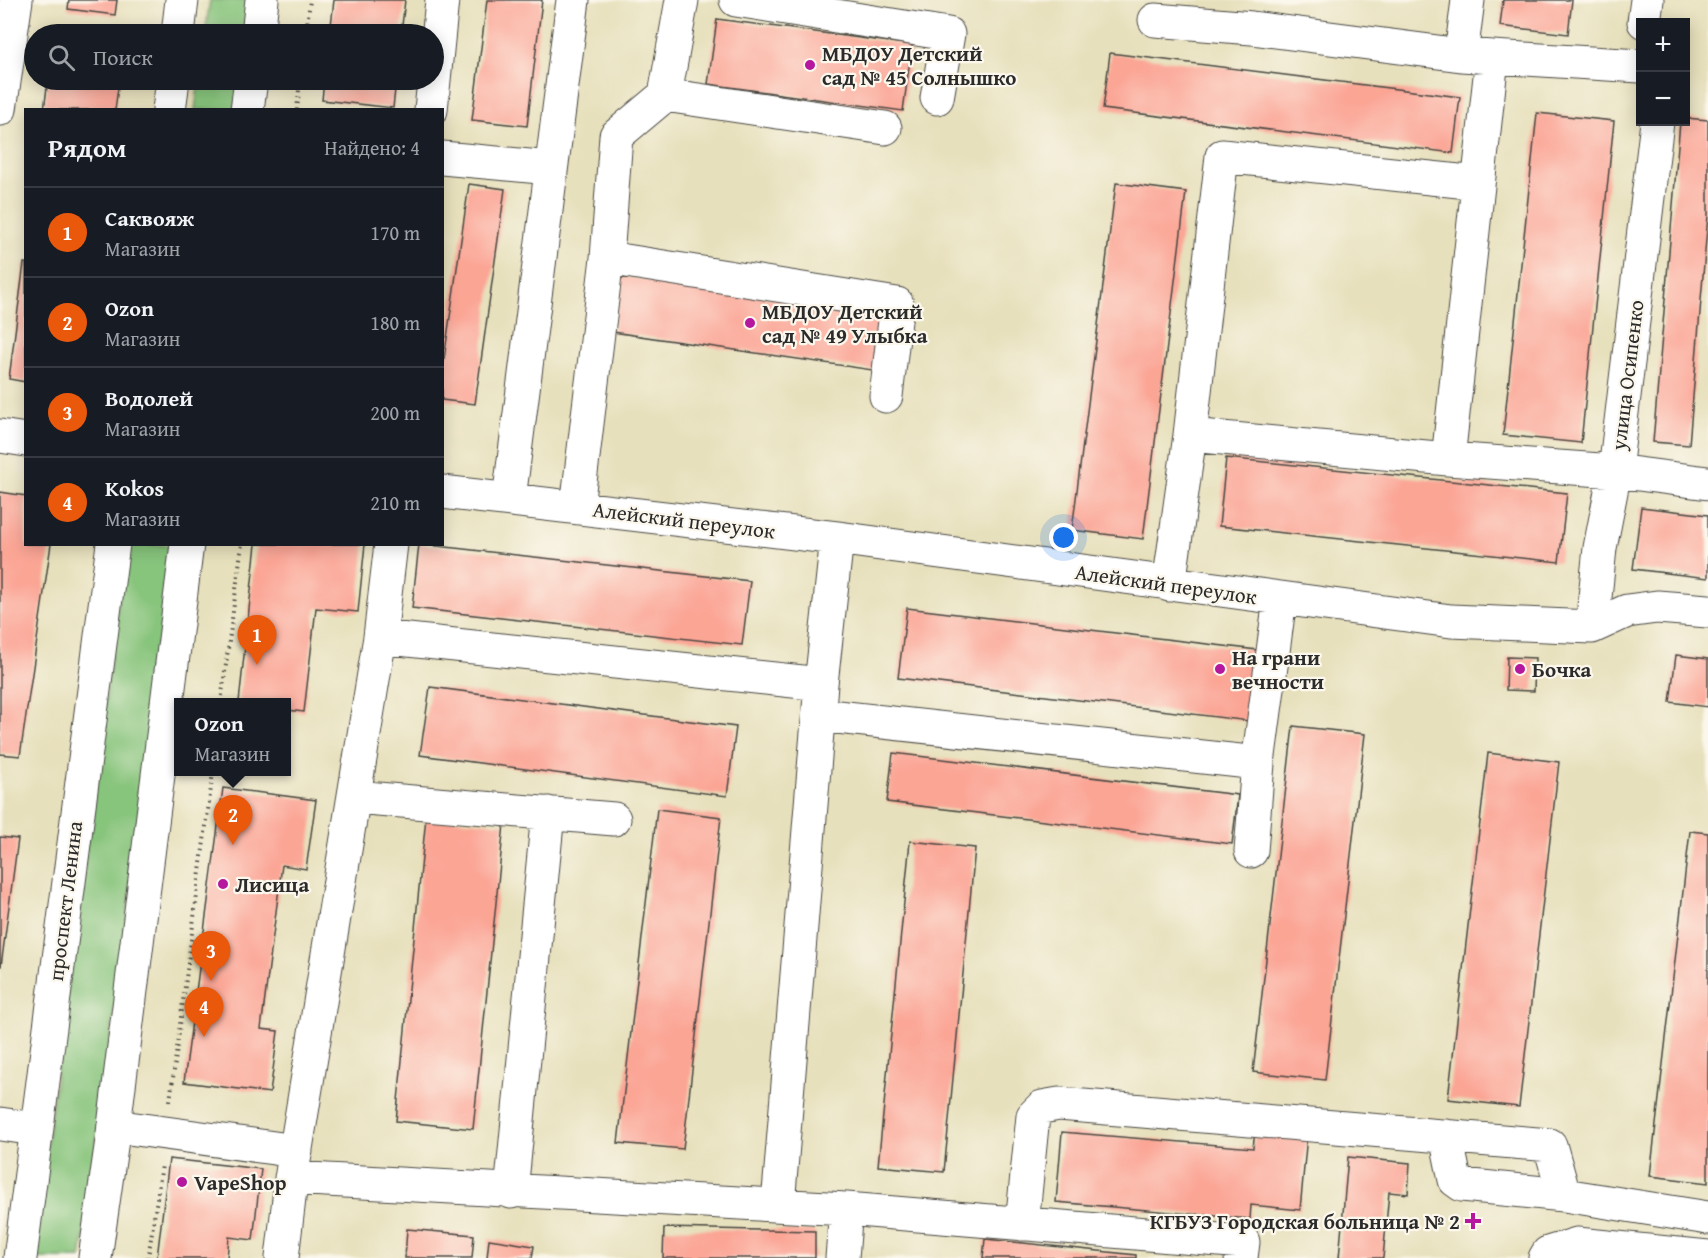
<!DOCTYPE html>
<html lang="ru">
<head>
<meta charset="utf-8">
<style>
  body { margin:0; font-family:"Gentium Book Plus",serif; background:#242831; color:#f1f3f6 }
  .controls { position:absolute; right:18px; top:18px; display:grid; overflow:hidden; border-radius:0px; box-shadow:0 3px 15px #0003 }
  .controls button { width:54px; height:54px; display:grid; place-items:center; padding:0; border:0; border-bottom:2px solid #363941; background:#171b24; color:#f1f3f6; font:30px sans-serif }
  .you { position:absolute; left:1064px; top:538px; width:21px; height:21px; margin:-15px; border:4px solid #fff; border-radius:50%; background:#1a73e8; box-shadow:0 0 0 9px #1a73e833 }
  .badge { display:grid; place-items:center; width:39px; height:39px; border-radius:50%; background:#ea580c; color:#fff; font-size:20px; font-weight:700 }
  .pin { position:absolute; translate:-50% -50px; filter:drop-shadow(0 2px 3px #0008) }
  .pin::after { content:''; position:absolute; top:32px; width:21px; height:18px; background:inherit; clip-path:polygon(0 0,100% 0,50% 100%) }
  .popup { position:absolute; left:174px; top:698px; width:117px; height:78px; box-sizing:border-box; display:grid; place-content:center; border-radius:0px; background:#171b24; filter:drop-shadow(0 2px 4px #0005); font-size:20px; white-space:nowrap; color:#9ea1a6 }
  .popup b { font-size:22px; color:#f1f3f6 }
  .popup::after { content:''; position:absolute; left:50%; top:100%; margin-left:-12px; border:12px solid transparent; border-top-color:#171b24 }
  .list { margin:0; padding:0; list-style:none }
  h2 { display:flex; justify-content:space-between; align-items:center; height:78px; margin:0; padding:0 24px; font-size:26px }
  h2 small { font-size:20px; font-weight:400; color:#9ea1a6 }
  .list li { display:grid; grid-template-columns:39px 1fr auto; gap:18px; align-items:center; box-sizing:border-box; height:90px; padding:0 24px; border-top:2px solid #363941 }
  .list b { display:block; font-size:22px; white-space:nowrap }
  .list p { margin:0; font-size:20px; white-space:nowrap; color:#9ea1a6 }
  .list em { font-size:20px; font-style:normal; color:#9ea1a6 }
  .icon { flex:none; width:33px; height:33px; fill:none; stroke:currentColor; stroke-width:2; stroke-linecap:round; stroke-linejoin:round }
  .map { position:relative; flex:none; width:1708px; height:1258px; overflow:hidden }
  .search { position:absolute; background:#171b24; box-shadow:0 3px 15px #0003; left:24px; top:24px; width:420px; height:66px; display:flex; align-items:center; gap:15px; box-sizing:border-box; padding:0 21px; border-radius:33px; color:#9ea1a6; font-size:22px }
  .panel { position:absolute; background:#171b24; box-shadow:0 3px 15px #0003; left:24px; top:108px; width:420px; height:438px; border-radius:0px }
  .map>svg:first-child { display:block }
  .green { fill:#87c47b; stroke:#597853; stroke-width:1.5 }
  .building { fill:#fba595 }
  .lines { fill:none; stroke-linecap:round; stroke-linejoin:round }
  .minor-casing { stroke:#474641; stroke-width:35 }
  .major-casing { stroke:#474641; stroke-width:35 }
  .path { stroke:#474641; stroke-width:4; stroke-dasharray:1.5 4.5; stroke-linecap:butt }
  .minor { stroke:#fff; stroke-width:33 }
  .major { stroke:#fff; stroke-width:33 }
  .poi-dot { fill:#b5179e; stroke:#fbf7ec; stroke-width:2 }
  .labels { text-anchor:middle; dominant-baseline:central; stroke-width:4.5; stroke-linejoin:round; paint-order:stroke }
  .poi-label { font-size:21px; font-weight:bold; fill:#2b2b2b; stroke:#fbf7ec; text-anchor:start }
  .street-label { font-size:21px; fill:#2b2b2b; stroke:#fbf7ec }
</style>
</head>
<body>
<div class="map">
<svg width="1708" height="1258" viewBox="0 0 1708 1258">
  <rect width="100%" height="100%" fill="#fbf7ec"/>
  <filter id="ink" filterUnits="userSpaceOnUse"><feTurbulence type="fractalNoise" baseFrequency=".0167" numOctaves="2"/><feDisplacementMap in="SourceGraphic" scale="12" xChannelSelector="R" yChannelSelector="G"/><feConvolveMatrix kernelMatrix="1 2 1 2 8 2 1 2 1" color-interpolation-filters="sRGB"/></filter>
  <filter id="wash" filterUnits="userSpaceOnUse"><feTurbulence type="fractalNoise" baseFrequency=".008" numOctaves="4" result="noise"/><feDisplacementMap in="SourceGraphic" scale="24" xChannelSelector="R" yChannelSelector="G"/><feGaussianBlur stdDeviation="1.35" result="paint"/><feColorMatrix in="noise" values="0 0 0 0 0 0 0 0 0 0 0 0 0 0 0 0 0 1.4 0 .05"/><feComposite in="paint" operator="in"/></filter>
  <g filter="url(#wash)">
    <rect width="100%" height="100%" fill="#e7e0bc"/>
    <path class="green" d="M 210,0 L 249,0 L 245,34 L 205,34 Z
      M 199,80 L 239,80 L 235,109 L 195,110 Z
      M 126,545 L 177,545 L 81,1258 L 32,1258 Z"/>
    <g id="blocks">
      <path class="building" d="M 69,0 L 117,0 L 115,15 L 68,9 Z
        M 334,0 L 405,0 L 401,34 L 330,34 Z
        M 487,0 L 542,0 L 527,126 L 472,120 Z
        M 1503,0 L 1572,0 L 1568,34 L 1500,26 Z
        M 717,19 L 912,45 L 903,111 L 708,84 Z
        M 1110,53 L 1460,97 L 1453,153 L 1103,109 Z
        M 48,80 L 119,80 L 115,110 L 44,110 Z
        M 324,80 L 396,80 L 393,108 L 322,100 Z
        M 1537,113 L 1614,121 L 1581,443 L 1503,435 Z
        M 1686,118 L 1708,120 L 1708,215 L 1689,445 L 1653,442 L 1680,122 L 1686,122 Z
        M 1116,183 L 1186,192 L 1143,539 L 1072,530 Z
        M 469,184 L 505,189 L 475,404 L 442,400 L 442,373 Z
        M 24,263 L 26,263 L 26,382 L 9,379 Z
        M 621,276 L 887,314 L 879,371 L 613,332 Z
        M 1226,458 L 1567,493 L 1559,562 L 1219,526 Z
        M 0,492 L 26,496 L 26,544 L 51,544 L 20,756 L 0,754 Z
        M 1641,507 L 1708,515 L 1708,578 L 1633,569 Z
        M 256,544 L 365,544 L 358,612 L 316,608 L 304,712 L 287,710 L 287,702 L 239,702 Z
        M 419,544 L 750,581 L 742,645 L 412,608 Z
        M 907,608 L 1257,650 L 1249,721 L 898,678 Z
        M 1676,655 L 1708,659 L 1708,707 L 1670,702 Z
        M 1507,657 L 1535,658 L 1534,691 L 1506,690 Z
        M 430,687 L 736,727 L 727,796 L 420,755 Z
        M 1293,726 L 1365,734 L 1325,1080 L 1253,1072 Z
        M 893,753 L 1238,795 L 1232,844 L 887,802 Z
        M 1488,753 L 1559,762 L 1519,1107 L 1448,1099 Z
        M 223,788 L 316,800 L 306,869 L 282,865 L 261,1029 L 278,1031 L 270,1093 L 184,1082 Z
        M 657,809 L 721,817 L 683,1149 L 618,1143 Z
        M 426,817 L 504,824 L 473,1129 L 396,1121 Z
        M 1690,831 L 1708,833 L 1708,1183 L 1650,1176 Z
        M 0,837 L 18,839 L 1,966 L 0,966 Z
        M 910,841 L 975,848 L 944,1172 L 878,1166 Z
        M 1255,1131 L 1307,1135 L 1300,1210 L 1251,1205 L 1250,1219 L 1056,1202 L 1062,1132 L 1253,1148 Z
        M 1348,1157 L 1410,1163 L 1408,1194 L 1389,1192 L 1383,1258 L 1339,1258 Z
        M 169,1159 L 261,1169 L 253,1240 L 229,1237 L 227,1258 L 157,1258 Z
        M 664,1228 L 815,1231 L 815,1258 L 663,1258 Z
        M 407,1229 L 474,1235 L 472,1258 L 405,1258 Z
        M 489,1239 L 534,1246 L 532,1258 L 487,1258 Z
        M 985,1239 L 1136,1255 L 1136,1258 L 983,1258 Z"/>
    </g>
  </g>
  <g filter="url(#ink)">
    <use href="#blocks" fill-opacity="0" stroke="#474641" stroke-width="1.5"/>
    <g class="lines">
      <g class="minor-casing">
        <path id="minor" d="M 736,0 L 948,34 L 937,98
          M 1468,0 L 1461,55 L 1640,66
          M 1155,20 L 1252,28 L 1461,55
          M 1644,22 L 1647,0
          M 1492,58 L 1448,459 L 1615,471 L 1708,483
          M 665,95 L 885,128
          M 0,109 L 16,0
          M 431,110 L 442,0
          M 442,158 L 551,168
          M 607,258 L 897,304 L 886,396
          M 0,436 L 26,440
          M 1448,459 L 1190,435 L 1222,156 L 1478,183
          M 442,492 L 837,538 L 1451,621 L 1592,627 L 1627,611 L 1657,607 L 1708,611
          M 509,499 L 573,0
          M 577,507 L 607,258 L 616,136 L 665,95 L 682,0
          M 391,544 L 380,637 L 821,684
          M 1169,585 L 1190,435
          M 1592,627 L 1600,548 L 1615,471 L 1657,122
          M 819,715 L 1258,763 L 1280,599
          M 354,797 L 614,819
          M 1251,851 L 1258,763
          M 0,1124 L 36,1129
          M 114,1126 L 296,1151
          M 1446,1136 L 1455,1180 L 1462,1185 L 1564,1195
          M 291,1178 L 846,1209 L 1243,1242 L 1241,1258
          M 511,1192 L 548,813
          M 778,1205 L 821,684 L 837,538
          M 1022,1224 L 1033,1116 L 1042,1107 L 1059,1104 L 1550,1145 L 1564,1195 L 1708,1218
          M 282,1258 L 292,1173 L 380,637
          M 842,1258 L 846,1209
          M 1545,1258 L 1548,1253 L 1577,1244 L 1708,1257"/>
      </g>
      <g class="major-casing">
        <path id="major" d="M 178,34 L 182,0
          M 258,34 L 262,0
          M 169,110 L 173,80
          M 247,110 L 251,80
          M 20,1258 L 113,544
          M 95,1258 L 114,1126 L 187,544"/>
      </g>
      <path class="path" d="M 306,34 L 310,0
        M 297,110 L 300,80
        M 221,702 L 242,544
        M 170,1101 L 213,772
        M 148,1258 L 162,1165"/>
      <use href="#minor" class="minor"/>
      <use href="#major" class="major"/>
    </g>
  </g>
  <g class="poi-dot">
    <circle cx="810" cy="65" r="6"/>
    <circle cx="750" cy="323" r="6"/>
    <circle cx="1220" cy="669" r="6"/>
    <circle cx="1520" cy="669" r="6"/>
    <circle cx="223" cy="884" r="6"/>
    <circle cx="182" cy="1182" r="6"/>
    <path d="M1470 1212h6v6h6v6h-6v6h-6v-6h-6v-6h6z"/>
  </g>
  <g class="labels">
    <g class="poi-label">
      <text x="822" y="53">МБДОУ Детский<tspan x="822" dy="24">сад № 45 Солнышко</tspan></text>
      <text x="762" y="311">МБДОУ Детский<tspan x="762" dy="24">сад № 49 Улыбка</tspan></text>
      <text x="1232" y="657">На грани<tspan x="1232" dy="24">вечности</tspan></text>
      <text x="1532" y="669">Бочка</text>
      <text x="235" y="884">Лисица</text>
      <text x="194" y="1182">VapeShop</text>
      <text x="1460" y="1221" text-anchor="end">КГБУЗ Городская больница № 2</text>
    </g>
    <g class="street-label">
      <text transform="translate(1627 375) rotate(-83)">улица Осипенко</text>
      <text transform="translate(684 520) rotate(7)">Алейский переулок</text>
      <text transform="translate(1166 584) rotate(8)">Алейский переулок</text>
      <text transform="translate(65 901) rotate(-83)">проспект Ленина</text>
    </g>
  </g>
</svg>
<div class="controls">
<button>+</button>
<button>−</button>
</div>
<div class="you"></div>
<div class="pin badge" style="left:257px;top:665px">1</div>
<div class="pin badge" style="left:233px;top:845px">2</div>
<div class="popup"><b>Ozon</b>Магазин</div>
<div class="pin badge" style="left:211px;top:981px">3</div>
<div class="pin badge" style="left:204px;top:1037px">4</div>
<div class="search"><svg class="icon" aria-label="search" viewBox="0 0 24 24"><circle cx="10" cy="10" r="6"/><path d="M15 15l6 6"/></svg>Поиск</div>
<section class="panel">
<h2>Рядом<small>Найдено: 4</small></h2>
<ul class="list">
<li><span class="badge">1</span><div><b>Саквояж</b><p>Магазин</p></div><em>170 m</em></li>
<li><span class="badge">2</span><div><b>Ozon</b><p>Магазин</p></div><em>180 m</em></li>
<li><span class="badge">3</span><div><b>Водолей</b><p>Магазин</p></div><em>200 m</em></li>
<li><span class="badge">4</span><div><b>Kokos</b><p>Магазин</p></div><em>210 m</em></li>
</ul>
</section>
</div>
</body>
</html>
